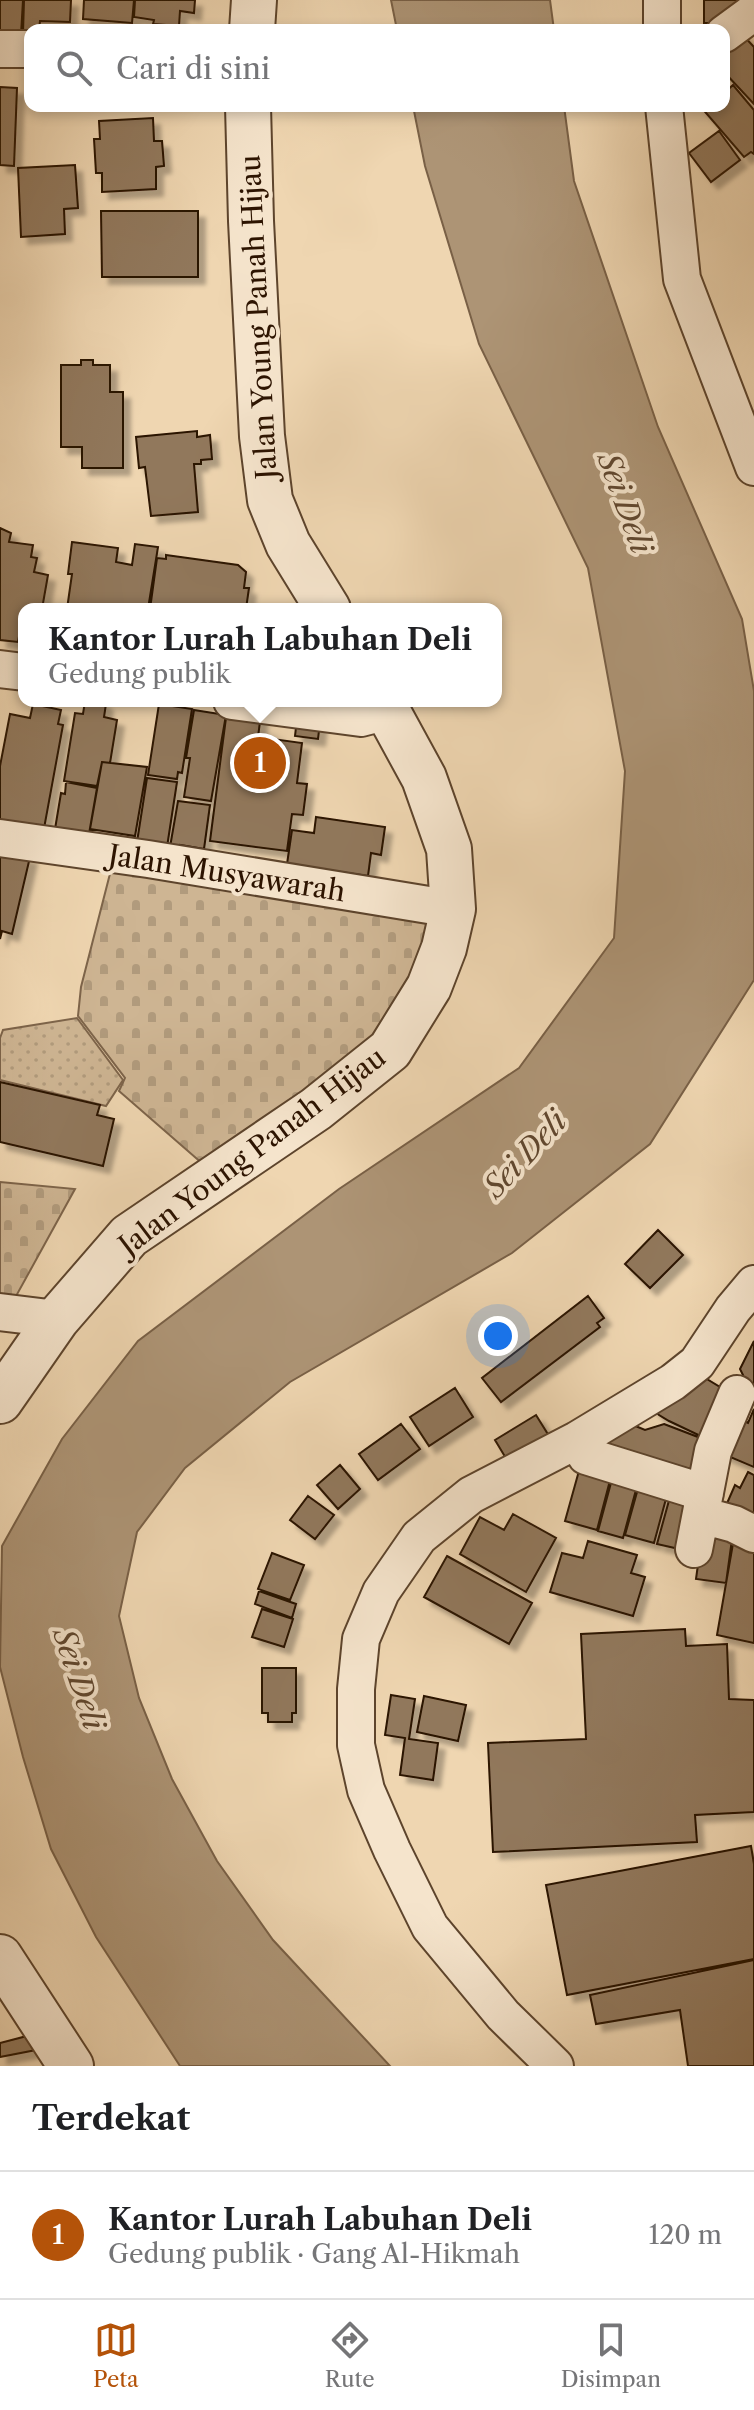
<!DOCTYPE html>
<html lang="id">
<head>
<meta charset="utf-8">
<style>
  body { margin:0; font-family:"Libre Caslon Text",serif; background:#f6f6f6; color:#202124 }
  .you { position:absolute; left:498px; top:1336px; width:28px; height:28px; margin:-20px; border:6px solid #fff; border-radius:50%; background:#1a73e8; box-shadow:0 0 0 12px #1a73e833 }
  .badge { display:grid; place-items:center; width:52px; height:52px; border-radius:50%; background:#b45309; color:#fff; font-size:26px; font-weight:700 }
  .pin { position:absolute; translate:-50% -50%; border:4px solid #fff; box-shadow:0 2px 8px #0006 }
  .popup { position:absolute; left:18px; top:603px; width:484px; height:104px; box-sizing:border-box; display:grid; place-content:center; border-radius:16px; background:#fff; filter:drop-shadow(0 2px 6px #0005); font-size:26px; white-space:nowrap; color:#757577 }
  .popup b { font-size:30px; color:#202124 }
  .popup::after { content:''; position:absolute; left:50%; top:100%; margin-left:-16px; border:16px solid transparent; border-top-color:#fff }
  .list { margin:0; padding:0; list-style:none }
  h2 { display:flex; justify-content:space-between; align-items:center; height:104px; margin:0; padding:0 32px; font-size:34px }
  h2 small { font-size:26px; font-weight:400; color:#757577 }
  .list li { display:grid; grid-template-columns:52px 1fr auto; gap:24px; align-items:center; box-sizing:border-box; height:128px; padding:0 32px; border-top:2px solid #e0e0e0 }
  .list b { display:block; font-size:30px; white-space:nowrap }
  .list p { margin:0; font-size:26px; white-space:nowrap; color:#757577 }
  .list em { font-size:26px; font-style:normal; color:#757577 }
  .icon { flex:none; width:44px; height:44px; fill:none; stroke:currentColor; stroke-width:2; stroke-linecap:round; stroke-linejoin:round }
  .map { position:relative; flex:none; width:754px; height:2066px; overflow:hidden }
  .search { position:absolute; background:#fff; box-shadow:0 4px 12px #0003; left:24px; right:24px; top:24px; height:88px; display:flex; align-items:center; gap:20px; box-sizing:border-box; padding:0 28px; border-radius:16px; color:#757577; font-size:30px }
  .sheet { height:232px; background:#fff }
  nav { display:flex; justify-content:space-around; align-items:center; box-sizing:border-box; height:112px; border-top:2px solid #e0e0e0; background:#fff; font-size:22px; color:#757577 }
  nav a { display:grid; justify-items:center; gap:4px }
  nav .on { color:#b45309 }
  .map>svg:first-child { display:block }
  .green { fill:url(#green-dots); stroke:#7d644a; stroke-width:2 }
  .cemetery { fill:url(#cemetery-stones); stroke:#7d644a; stroke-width:2 }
  .water { fill:#ad9475; stroke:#796046; stroke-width:2 }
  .building { fill:#91785c; stroke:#2c1300; stroke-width:2; filter:url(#shadow) }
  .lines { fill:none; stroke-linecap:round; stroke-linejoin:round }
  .minor-casing { stroke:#5d442c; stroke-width:40 }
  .tertiary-casing { stroke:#5d442c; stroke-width:48 }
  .minor { stroke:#f5e4cc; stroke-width:36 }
  .tertiary { stroke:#f5e4cc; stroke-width:44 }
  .labels { text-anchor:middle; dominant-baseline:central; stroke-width:8; stroke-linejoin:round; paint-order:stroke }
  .street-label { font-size:28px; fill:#2c1300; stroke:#f5e4cc }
  .water-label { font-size:30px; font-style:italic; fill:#60472f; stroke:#f5e4cc }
</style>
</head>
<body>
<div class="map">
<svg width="754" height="2066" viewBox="0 0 754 2066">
  <defs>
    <pattern id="green-dots" width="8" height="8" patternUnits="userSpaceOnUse" patternTransform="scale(2)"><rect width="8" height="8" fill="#ceb593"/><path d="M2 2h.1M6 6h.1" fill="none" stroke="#b19b7d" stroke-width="1.8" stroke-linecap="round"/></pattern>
    <pattern id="cemetery-stones" width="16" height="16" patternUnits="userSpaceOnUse" patternTransform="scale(2)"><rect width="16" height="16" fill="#ceb593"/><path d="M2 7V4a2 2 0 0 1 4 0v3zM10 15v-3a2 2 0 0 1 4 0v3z" fill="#b19b7d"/></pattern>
    <filter id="shadow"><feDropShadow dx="7" dy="7" stdDeviation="2" flood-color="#0004"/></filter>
  </defs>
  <rect width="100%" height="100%" fill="#efd6b1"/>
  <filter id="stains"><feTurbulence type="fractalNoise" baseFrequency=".0025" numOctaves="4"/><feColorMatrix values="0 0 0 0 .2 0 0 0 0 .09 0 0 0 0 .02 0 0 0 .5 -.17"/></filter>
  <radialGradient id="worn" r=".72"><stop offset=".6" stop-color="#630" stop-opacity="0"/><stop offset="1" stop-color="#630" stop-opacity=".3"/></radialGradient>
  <path class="green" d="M 77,1018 L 123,1080 L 106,1106 L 0,1080 L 0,1038 L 3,1030 Z"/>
  <path class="cemetery" d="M 113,862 L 432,915 L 414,970 L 369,1044 L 204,1165 L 119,1091 L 125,1078 L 78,1016 L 81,987 Z
    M 0,1182 L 75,1189 L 15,1298 L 0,1295 Z"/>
  <path class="water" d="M 391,0 L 550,0 L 554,30 L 397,30 Z
    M 413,106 L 564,106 L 574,181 L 658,427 L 742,619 L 754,691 L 754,980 L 650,1144 L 512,1253 L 290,1382 L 185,1468 L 137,1532 L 119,1616 L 139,1698 L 172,1779 L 217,1861 L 273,1940 L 390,2066 L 180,2066 L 96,1937 L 51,1849 L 23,1757 L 0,1667 L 2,1546 L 62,1439 L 138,1341 L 339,1189 L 519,1068 L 614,938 L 625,771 L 588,568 L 479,344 L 425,166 Z"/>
  <path class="building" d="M 0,0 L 23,0 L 21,35 L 0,34 Z
    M 24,0 L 71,0 L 70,22 L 40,21 L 39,30 L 30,30 L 30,33 L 23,33 Z
    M 84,0 L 134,0 L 132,23 L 83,19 Z
    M 135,0 L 195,0 L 194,13 L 180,11 L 179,26 L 153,24 L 154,20 L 134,17 Z
    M 704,0 L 737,0 L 738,23 L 704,23 Z
    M 741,33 L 754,47 L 754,104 L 724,72 L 724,50 Z
    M 733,85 L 754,110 L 754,154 L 751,152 L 744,157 L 700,106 L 724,106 L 724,93 Z
    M 0,87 L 17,88 L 14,166 L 0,165 Z
    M 153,118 L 154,141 L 162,141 L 164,166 L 156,167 L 156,189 L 102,192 L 102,173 L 96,173 L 94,139 L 100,139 L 99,121 Z
    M 719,131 L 740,160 L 711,182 L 689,153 Z
    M 75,165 L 78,208 L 64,209 L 65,234 L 21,237 L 18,168 Z
    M 101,211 L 198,211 L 198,277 L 102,277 Z
    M 81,360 L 93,360 L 93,365 L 110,365 L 110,392 L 123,392 L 123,468 L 82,468 L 82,447 L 61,447 L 61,365 L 81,365 Z
    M 197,431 L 197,437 L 210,435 L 212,459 L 201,460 L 201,464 L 194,464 L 198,512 L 151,516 L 145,467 L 139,468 L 136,437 Z
    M 0,528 L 11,533 L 9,542 L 33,545 L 31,557 L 37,558 L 34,572 L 48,575 L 42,609 L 24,609 L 18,642 L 0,640 Z
    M 72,542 L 118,548 L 116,562 L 132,565 L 135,544 L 158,547 L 148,609 L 67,609 L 72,574 L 68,574 Z
    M 166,555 L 238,565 L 246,572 L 244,588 L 249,588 L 246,609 L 150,609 L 157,558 L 166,559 Z
    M 85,701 L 102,701 L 102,703 L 106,704 L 104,717 L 117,720 L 110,763 L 102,762 L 97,786 L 64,781 L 75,713 L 83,714 Z
    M 33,704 L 61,710 L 58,724 L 63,725 L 43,834 L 0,828 L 0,766 L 10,714 L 30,718 Z
    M 159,704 L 192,709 L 182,773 L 178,772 L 177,779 L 148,775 Z
    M 194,710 L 226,715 L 211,801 L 184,797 L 190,758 L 186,758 Z
    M 227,710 L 261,714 L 258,737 L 302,743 L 297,783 L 307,784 L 303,815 L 292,814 L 287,851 L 210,841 Z
    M 297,719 L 320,722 L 318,739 L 295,736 Z
    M 102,762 L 147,767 L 135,836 L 90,829 Z
    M 147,778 L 177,782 L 167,847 L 137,842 Z
    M 66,782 L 97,788 L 89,834 L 55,829 L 61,793 L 65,794 Z
    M 178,801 L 210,805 L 204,849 L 180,845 L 179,849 L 170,847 Z
    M 316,817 L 385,827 L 381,855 L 371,853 L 368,876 L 287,864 L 292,830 L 314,833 Z
    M 0,850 L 30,857 L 12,934 L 2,931 L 0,939 Z
    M 0,1082 L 100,1105 L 97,1115 L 114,1119 L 103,1166 L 0,1142 Z
    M 658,1230 L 683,1255 L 650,1288 L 625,1264 Z
    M 588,1296 L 604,1318 L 597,1323 L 600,1327 L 501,1402 L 482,1378 Z
    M 754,1341 L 754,1394 L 737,1388 L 743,1375 L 740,1369 Z
    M 697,1373 L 733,1395 L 713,1442 L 669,1421 L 659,1415 L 650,1406 Z
    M 455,1388 L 473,1417 L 429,1446 L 410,1417 Z
    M 754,1409 L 754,1467 L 716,1451 L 731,1415 L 748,1423 Z
    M 536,1415 L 549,1436 L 507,1460 L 495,1440 Z
    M 401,1424 L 420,1449 L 378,1480 L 359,1454 Z
    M 664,1424 L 711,1442 L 702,1491 L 591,1453 L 633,1425 L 645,1430 Z
    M 582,1460 L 613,1469 L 597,1530 L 565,1521 Z
    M 340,1465 L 360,1489 L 338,1509 L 317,1485 Z
    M 615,1468 L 640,1475 L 623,1538 L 598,1531 Z
    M 748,1472 L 754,1475 L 754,1530 L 721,1517 L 735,1485 L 740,1488 Z
    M 670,1484 L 654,1543 L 625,1535 L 639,1485 Z
    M 673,1486 L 701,1493 L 688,1551 L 657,1544 Z
    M 308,1496 L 334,1515 L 315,1539 L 290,1520 Z
    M 513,1514 L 556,1538 L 526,1592 L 460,1554 L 480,1517 L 504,1530 Z
    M 704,1521 L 734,1525 L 726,1583 L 696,1579 Z
    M 735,1532 L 754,1538 L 754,1643 L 717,1635 Z
    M 588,1541 L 637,1555 L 631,1573 L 645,1577 L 633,1616 L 550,1592 L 562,1553 L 583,1558 Z
    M 272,1553 L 304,1565 L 290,1600 L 258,1589 Z
    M 447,1556 L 532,1603 L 509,1644 L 424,1597 Z
    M 259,1591 L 296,1604 L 292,1618 L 255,1604 Z
    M 262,1609 L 293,1619 L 284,1647 L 252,1637 Z
    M 685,1629 L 686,1646 L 727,1644 L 729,1699 L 754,1700 L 754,1812 L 695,1815 L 697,1842 L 493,1852 L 488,1743 L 586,1739 L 581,1634 Z
    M 262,1668 L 296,1668 L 296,1713 L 292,1713 L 292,1722 L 268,1722 L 268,1713 L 262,1713 Z
    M 391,1695 L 415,1699 L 409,1739 L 438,1743 L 433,1780 L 400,1775 L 405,1738 L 385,1735 Z
    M 424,1696 L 466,1705 L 458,1741 L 417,1732 Z
    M 751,1846 L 754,1864 L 754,1959 L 567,1995 L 546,1885 Z
    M 754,1960 L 754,2066 L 688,2066 L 680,2010 L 596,2024 L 590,1995 Z
    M 27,2036 L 36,2050 L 0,2057 L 0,2043 Z"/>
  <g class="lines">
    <g class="minor-casing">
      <path id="minor" d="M 662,30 L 662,0
        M 724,34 L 754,12
        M 0,49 L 30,49
        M 664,106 L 682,279 L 754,467
        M 0,669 L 24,672
        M 232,701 L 361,718 L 388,711
        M 0,838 L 148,859 L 453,909
        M 0,1312 L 57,1319
        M 577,1440 L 586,1456 L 705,1493
        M 701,1515 L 734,1524 L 754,1534
        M 694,1549 L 713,1451 L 737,1394
        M 555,2066 L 503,2015 L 430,1927 L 392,1850 L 366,1790 L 356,1745 L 356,1689 L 361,1639 L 381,1592 L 419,1537 L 471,1495 L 577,1440 L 673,1382 L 697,1363 L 733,1309 L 754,1284"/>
    </g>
    <g class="tertiary-casing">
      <path id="tertiary" d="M 252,30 L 254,0
        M 248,106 L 251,221 L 262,436 L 270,500 L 288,544 L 328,609
        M 0,1401 L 57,1319 L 129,1236 L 316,1109 L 390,1050 L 429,987 L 444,948 L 453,909 L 449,849 L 424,778 L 382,701
        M 0,1957 L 71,2066"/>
    </g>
    <use href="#minor" class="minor"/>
    <use href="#tertiary" class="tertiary"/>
  </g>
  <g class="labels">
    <g class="street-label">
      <text transform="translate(258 317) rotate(-93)">Jalan Young Panah Hijau</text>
      <text transform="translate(227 873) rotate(9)">Jalan Musyawarah</text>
      <text transform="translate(252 1151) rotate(-37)">Jalan Young Panah Hijau</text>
    </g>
    <g class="water-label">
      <text transform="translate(625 503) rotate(70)">Sei Deli</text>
      <text transform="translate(525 1154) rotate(-47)">Sei Deli</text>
      <text transform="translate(79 1679) rotate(72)">Sei Deli</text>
    </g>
  </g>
  <rect width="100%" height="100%" filter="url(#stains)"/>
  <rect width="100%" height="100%" fill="url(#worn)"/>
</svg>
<div class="you"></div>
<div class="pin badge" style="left:260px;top:763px">1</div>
<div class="popup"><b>Kantor Lurah Labuhan Deli</b>Gedung publik</div>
<div class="search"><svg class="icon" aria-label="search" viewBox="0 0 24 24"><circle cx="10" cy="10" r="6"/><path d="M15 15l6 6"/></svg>Cari di sini</div>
</div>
<section class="sheet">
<h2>Terdekat<small></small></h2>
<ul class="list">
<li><span class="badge">1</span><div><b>Kantor Lurah Labuhan Deli</b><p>Gedung publik · Gang Al-Hikmah</p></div><em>120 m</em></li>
</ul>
</section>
<nav>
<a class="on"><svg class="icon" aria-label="map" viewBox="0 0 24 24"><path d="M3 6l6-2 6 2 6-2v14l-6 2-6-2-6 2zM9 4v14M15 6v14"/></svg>Peta</a>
<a><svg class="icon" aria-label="directions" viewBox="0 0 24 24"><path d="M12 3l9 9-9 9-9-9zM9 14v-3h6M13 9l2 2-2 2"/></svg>Rute</a>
<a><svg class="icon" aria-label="saved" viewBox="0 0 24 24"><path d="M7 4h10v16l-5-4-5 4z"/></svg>Disimpan</a>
</nav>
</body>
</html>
